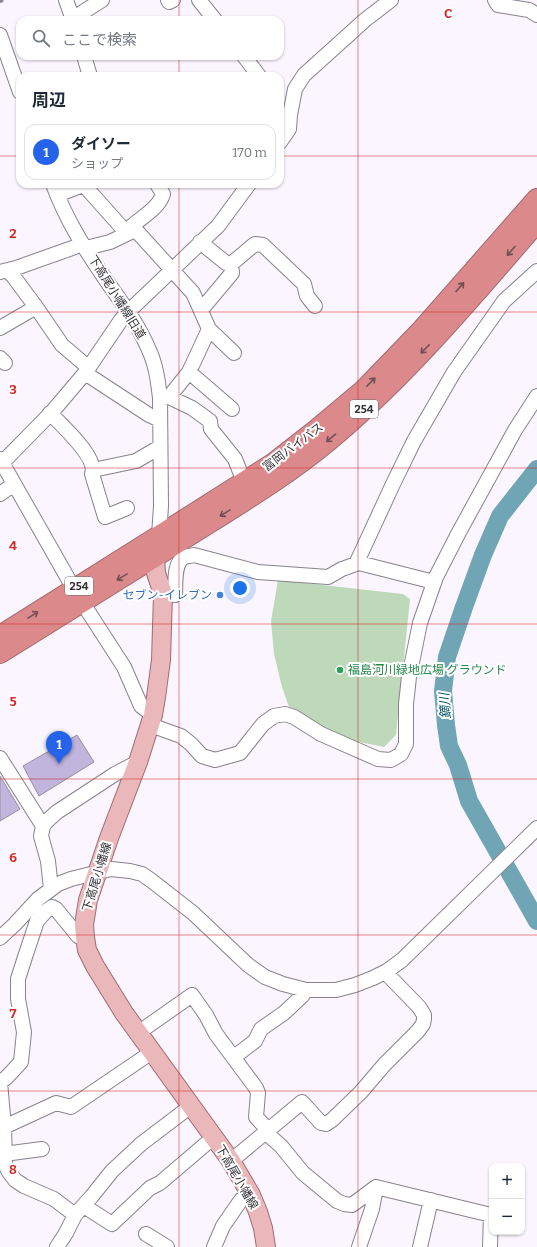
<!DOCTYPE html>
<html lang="ja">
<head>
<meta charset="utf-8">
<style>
  body { margin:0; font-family:Bitter,"Noto Sans JP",serif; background:#f2f2f3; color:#1f2937 }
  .controls { position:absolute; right:12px; bottom:12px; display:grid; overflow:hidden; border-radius:8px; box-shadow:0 1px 3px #0004 }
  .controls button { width:36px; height:36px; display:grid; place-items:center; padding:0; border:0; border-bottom:1px solid #e0e1e3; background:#fff; color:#1f2937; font:20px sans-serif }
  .you { position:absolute; left:240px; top:588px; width:14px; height:14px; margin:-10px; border:3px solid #fff; border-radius:50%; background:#1a73e8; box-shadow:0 0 0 6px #1a73e833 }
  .badge { display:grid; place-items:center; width:26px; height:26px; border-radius:50%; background:#2563eb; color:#fff; font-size:13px; font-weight:700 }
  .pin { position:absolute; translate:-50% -33px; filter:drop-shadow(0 1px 2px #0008) }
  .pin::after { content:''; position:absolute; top:21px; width:14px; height:12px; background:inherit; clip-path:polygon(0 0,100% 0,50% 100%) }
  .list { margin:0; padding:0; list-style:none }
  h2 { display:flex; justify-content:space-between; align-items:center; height:52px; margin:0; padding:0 16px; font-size:17px }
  h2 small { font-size:13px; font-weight:400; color:#747a83 }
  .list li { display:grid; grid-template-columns:26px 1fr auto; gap:12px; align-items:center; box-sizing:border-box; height:56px; margin:0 8px 8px; padding:0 8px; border:1px solid #e0e1e3; border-radius:12px }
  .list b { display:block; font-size:15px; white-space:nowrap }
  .list p { margin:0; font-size:13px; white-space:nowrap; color:#747a83 }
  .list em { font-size:13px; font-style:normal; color:#747a83 }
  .icon { flex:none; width:22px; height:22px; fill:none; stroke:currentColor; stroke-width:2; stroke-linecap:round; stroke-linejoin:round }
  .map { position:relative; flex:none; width:537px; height:1247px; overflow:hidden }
  .search { position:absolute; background:#fff; box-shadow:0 1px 3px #0004; left:16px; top:16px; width:268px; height:44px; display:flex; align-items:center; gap:10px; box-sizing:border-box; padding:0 14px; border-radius:12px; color:#747a83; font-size:15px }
  .panel { position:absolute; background:#fff; box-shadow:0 1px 3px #0004; left:16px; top:72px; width:268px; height:116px; border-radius:12px }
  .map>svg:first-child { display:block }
  .green { fill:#bed9ba }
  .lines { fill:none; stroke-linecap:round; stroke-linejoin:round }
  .river { stroke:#70a5b5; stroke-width:18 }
  .building { fill:#c1b4dd; stroke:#95919c }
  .minor-casing { stroke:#88828c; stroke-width:16 }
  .major-casing { stroke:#a16a6e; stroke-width:20 }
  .highway-casing { stroke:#a16a6e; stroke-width:22 }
  .minor { stroke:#fff; stroke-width:14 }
  .major { stroke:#eab8ba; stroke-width:18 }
  .highway { stroke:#dc898c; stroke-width:20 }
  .rail { stroke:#88858b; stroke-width:3; stroke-dasharray:8 4; stroke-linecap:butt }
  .oneway { stroke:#6f5054 }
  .grid { fill:none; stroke:#d62828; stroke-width:1; stroke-opacity:0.55 }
  .shop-dot { fill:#3f7fe0; stroke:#fff; stroke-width:1.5 }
  .leisure-dot { fill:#2e9e5b; stroke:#fff; stroke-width:1.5 }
  .labels { text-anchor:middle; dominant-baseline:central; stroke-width:4; stroke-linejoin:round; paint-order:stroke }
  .shield { fill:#fff; stroke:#716f72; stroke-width:1 }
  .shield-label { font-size:11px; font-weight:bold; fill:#343136 }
  .street-label { font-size:12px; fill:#343136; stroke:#fff }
  .shop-label { font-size:12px; fill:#366cbe; stroke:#fff; text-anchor:end }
  .leisure-label { font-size:12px; fill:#27864d; stroke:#fff; text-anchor:start }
  .water-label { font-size:13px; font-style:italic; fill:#045264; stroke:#fff }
  .grid-label { font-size:13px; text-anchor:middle; font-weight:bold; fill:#d62828; stroke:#fff; stroke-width:4; stroke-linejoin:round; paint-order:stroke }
</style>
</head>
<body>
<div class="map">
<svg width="537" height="1247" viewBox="0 0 537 1247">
  <rect width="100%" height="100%" fill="#faf5fe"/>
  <path class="green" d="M 278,580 L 403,594 L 410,599 L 396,735 L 384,747 L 354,741 L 322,729 L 289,707 L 282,687 L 274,654 L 271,621 Z"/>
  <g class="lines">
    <path class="river" d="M 537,469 L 500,516 L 483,555 L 464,607 L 447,657 L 443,691 L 446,725 L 449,746 L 458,765 L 469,801 L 537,921"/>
  </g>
  <path class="building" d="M 77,735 L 94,762 L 39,796 L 23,766 Z
    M 0,776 L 20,809 L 0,821 Z"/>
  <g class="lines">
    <g class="minor-casing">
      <path id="minor" d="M 66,0 L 73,20
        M 168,0 L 169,2 L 173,0
        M 199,0 L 215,20
        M 495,0 L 498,5 L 529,10 L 537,15
        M 72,19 L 102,0
        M 0,35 L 20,92
        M 84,56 L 90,76
        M 244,56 L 259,76
        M 280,142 L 289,129 L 290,115 L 295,89 L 304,75 L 365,20 L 391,0
        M 53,184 C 66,220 86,251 108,283 C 123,304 139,326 149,350 C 156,365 158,381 160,398 L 161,506 L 159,536
        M 83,184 L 124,230 L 135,230
        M 157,184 L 163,194 C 159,208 142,217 132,226 L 193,293 L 209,329 L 234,353
        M 57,195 L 83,185
        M 200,242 L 226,263 L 231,264 L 255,244 L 263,245 L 304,284 L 307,296 L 315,306
        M 86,248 L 110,242 L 135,230
        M 8,271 L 13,276 L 36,307 L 62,345 L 89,368
        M 0,272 L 16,268 L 75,247 L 82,243
        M 201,310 L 232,273 L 231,264
        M 0,328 L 36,307
        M 0,358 L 5,363
        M 189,372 L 232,409
        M 85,373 L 149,415 L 160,420
        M 169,397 L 189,372 L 209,329
        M 160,398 L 169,397 L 192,408 L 210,421 L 211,429 L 235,459 L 244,482
        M 50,413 C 61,425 98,457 92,474 L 105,517 L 127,508
        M 0,459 L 74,589
        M 2,463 L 52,412 L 85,373 L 121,320 L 128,312 L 218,226 L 249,184
        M 93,470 L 136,461 L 160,447
        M 0,494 L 14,484
        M 356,564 L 393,484 L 414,441 L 454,372 L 504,301 L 537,271
        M 163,594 L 175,595 C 176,584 173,564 184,557 C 186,556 191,556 194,555 L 258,572 L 328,577 L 342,569 L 359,563 L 434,582
        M 82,602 L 124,667 L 141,706 L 153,715
        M 149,727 L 156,727 L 181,736 L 191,744 L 202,756 L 215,760 L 240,753 L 263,724 L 274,716 L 285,714 L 294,717 L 321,734 L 378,759 L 391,760 L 401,754 L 406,744 L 406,704 L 409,677 L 420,623 L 436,577 L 458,534 L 515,430 L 537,396
        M 0,758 L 43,826
        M 51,889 L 48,861 L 41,836 L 43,826 L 48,820 L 57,812 L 115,774 L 138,762
        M 0,938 L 15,924 L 38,899 L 58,884 L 71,879 L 111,869 L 130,871 L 142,874 L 152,881 L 193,913 L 248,965 L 265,977 L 283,984 L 306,990 L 336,990 L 355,985 L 373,978 L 387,971 L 402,960 L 537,828
        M 138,1033 L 192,995 L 206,1015 L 216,1034 L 256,1088 L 258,1093 L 256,1117 L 268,1130
        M 234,1057 L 255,1041 L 261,1029 L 284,1013 L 302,996 L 306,990
        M 0,1082 L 6,1078 L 21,1062 L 24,1032 L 18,999 L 18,979 L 25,957 L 37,921 L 46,911 L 52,907 L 56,909 L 78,936 L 86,940
        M 0,1082 L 4,1127 L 5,1164 L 9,1172 L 15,1180 L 24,1186 L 54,1199 L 75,1215
        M 4,1127 L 56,1103 L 71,1107 L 152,1052
        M 265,1132 L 281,1146 L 303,1173 L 337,1201 L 344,1204 L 352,1205 L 376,1187
        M 4,1154 L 42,1149
        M 231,1161 L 302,1102 L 321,1123 L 326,1124 L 332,1120 L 361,1092 L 384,1065 L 418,1031 L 423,1024 L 424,1019 L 424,1015 L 419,1007 L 385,972
        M 84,1206 L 112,1224 L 150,1188 L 160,1183 L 214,1137
        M 146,1234 L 167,1247
        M 57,1247 L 66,1233 L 75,1215 L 92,1196 L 112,1171 L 141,1144 L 191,1106
        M 214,1247 L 223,1226 L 241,1200 L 251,1195
        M 359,1247 L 372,1209 L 376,1187 L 491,1215 L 490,1247
        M 420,1247 L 431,1200"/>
    </g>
    <g class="major-casing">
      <path id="major" d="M 158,544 L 155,557 L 156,573 L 163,594 L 161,660 L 156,697 L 153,715 L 138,762 L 109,838 L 88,900 L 84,925 L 85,937 L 87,950 L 95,966 L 124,1013 L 231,1161 L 251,1195 L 258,1212 L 263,1228 L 266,1247"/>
    </g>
    <g class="highway-casing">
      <path id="highway" d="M 0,636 L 159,536 L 274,463 L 315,431 L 364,390 L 420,332 L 537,199
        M 0,653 C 64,613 129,573 193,533 C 239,504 286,476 328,441 C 406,376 471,298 537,222"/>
    </g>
    <use href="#minor" class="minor"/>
    <use href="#major" class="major"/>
    <use href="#highway" class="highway"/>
    <path class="rail" d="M 0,2 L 3,0"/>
  </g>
  <defs><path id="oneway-shaft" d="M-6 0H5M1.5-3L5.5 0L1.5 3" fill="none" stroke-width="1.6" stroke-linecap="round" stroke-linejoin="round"/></defs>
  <g class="oneway">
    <use href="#oneway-shaft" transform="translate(511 251) rotate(131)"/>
    <use href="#oneway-shaft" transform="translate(460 287) rotate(-49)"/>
    <use href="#oneway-shaft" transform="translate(425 349) rotate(135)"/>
    <use href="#oneway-shaft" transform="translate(371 382) rotate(-46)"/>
    <use href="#oneway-shaft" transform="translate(331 438) rotate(140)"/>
    <use href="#oneway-shaft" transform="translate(225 513) rotate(148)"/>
    <use href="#oneway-shaft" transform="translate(122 577) rotate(149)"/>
    <use href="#oneway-shaft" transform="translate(33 615) rotate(-32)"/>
  </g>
  <path class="grid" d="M 179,0 L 179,20M 358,0 L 358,1247M 179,56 L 179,76M 0,156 L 20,156M 280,156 L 537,156M 179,184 L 179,1247M 0,312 L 537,312M 0,468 L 537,468M 0,624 L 537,624M 0,779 L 537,779M 0,935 L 537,935M 0,1091 L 537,1091"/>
  <circle class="shop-dot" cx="220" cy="595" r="4"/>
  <circle class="leisure-dot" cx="340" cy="670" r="4"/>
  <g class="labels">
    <g class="shield">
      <rect x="350" y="400" width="28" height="18" rx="3"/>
      <rect x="65" y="577" width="28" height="18" rx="3"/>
    </g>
    <g class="shield-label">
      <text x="364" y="409">254</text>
      <text x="79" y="586">254</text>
    </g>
    <g class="street-label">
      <text transform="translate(117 297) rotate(58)">下高尾小幡線旧道</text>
      <text transform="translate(293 447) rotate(-37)">富岡バイパス</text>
      <text transform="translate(97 877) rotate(-73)">下高尾小幡線</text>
      <text transform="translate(237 1177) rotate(60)">下高尾小幡線</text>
    </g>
    <g class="shop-label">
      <text x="212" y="595">セブン-イレブン</text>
    </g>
    <g class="leisure-label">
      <text x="348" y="670">福島河川緑地広場 グラウンド</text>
    </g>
    <g class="water-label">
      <text transform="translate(445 706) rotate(-95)">鏑川</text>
    </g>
  </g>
  <g class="grid-label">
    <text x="448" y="18">C</text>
    <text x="13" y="238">2</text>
    <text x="13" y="394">3</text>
    <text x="13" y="550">4</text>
    <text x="13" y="706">5</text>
    <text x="13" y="862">6</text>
    <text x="13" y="1018">7</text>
    <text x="13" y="1174">8</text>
  </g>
</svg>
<div class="controls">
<button>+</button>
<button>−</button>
</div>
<div class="you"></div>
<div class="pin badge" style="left:59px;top:764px">1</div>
<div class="search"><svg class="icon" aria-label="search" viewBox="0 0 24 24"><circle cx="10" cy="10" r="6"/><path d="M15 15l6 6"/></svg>ここで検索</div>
<section class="panel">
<h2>周辺<small></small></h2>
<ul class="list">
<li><span class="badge">1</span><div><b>ダイソー</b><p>ショップ</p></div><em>170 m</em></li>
</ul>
</section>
</div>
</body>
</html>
